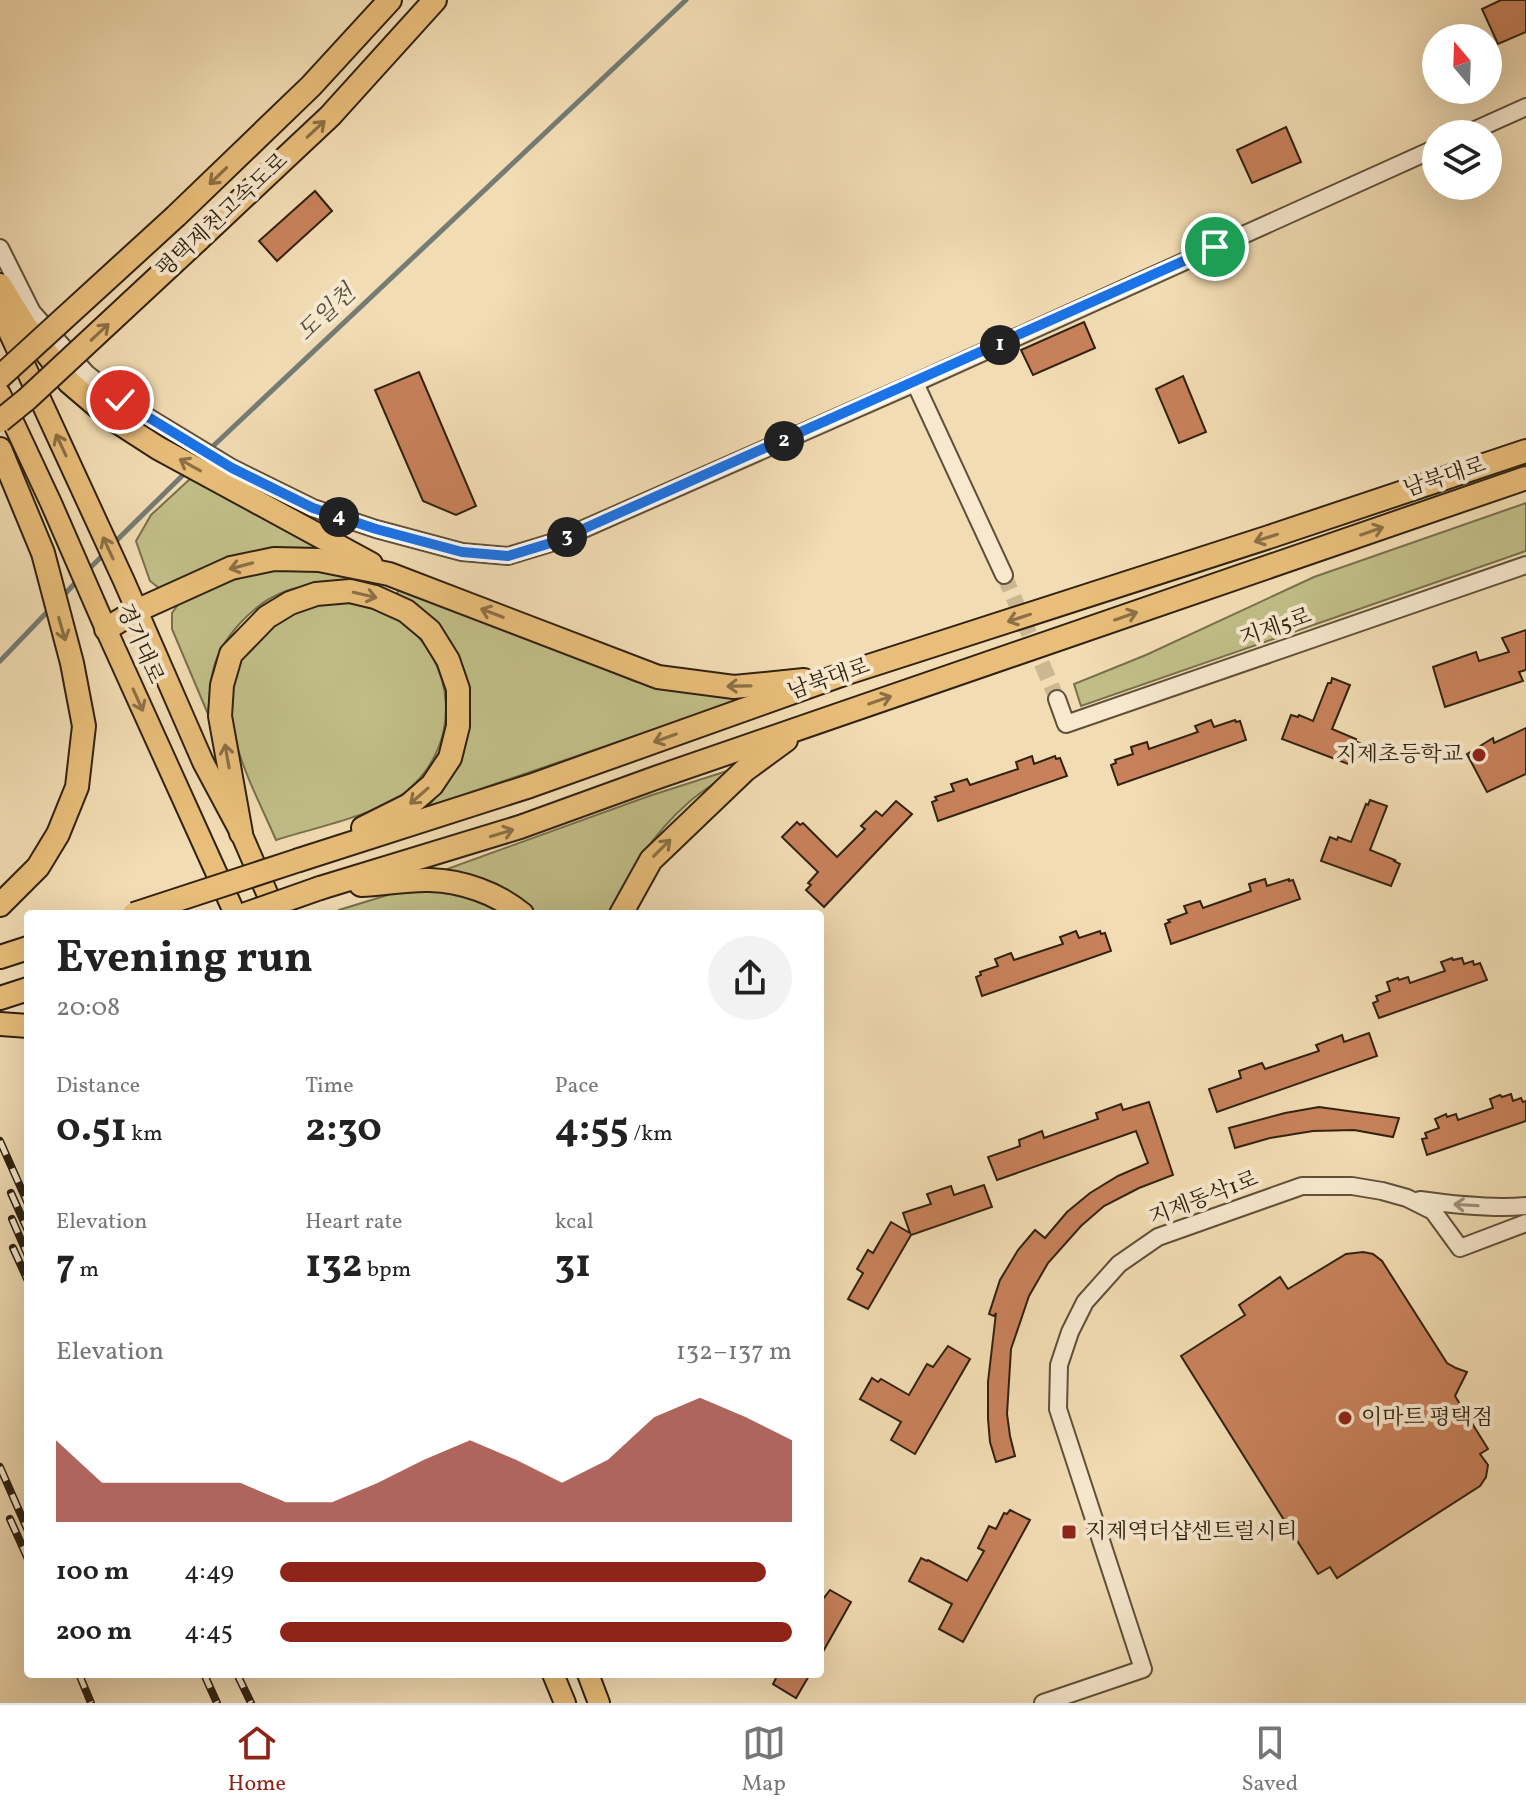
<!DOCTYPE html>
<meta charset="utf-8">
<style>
:root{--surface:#fff;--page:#f2f2f2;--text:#222;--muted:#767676;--line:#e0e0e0;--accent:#8f2418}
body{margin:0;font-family:Vollkorn,"Noto Serif KR",serif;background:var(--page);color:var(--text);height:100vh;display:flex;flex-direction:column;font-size:30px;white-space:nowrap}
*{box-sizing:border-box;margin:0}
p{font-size:26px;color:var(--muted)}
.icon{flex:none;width:44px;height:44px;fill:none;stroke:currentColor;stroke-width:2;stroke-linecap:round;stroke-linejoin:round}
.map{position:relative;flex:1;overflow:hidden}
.details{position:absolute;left:24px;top:910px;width:800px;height:768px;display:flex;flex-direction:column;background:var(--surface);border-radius:8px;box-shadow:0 8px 32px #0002}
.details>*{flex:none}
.needle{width:52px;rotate:341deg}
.fabs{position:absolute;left:1422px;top:24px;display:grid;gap:16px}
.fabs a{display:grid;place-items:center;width:80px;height:80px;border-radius:50%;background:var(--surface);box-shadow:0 8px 32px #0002;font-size:40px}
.pin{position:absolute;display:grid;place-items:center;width:68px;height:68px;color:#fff;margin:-34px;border:4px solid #fff;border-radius:50%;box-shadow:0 2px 8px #0007}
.km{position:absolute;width:40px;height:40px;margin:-20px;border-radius:50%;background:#222;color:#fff;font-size:22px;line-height:40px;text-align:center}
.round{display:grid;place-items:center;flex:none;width:84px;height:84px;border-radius:42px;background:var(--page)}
.headline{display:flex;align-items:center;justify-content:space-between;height:136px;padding:0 32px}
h1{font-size:44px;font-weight:700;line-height:60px}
.stats{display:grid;grid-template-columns:repeat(3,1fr);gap:12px;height:136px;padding:8px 32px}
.stats div{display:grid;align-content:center}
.stats b{font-size:40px;font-weight:700}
.stats small{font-size:22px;font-weight:400}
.stats p{font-size:22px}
.chart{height:224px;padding:16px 32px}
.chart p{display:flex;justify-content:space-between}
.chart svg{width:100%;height:144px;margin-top:8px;fill:var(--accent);opacity:.7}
ul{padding:0 32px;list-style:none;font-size:26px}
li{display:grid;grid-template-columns:128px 96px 1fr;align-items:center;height:60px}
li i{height:20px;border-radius:10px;background:var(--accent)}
.tabs{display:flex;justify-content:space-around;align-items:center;height:112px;border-top:2px solid var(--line);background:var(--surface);font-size:22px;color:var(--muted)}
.tabs a{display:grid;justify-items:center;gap:4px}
.tabs .active{color:var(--accent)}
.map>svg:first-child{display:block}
.green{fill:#c1be88;stroke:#78704c;stroke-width:2}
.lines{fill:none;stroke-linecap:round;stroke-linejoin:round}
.stream{stroke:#747c75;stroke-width:5}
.building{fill:#c8815b;stroke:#302210;stroke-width:2}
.minor-tunnel{stroke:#cbb792;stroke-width:16;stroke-dasharray:16 8;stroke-linecap:butt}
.minor-casing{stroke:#605039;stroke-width:20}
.major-casing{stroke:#302210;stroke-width:24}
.highway-casing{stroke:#302210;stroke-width:26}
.minor{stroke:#f7e8ce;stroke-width:16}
.major{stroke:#e9be7a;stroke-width:20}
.highway{stroke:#e9be7a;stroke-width:22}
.rail-casing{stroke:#302210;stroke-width:8}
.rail{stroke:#f7e8ce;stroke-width:5;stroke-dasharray:15;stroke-linecap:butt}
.highway-bridge-casing{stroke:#302210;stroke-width:26;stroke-linecap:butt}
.highway-bridge{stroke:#e9be7a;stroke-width:22}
.oneway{stroke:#8c7045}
.oneway2{stroke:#9d8f78}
.route-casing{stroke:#fff;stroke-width:16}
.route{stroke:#1a73e8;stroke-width:10}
.poi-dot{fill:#8f2418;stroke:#f7e8ce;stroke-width:3}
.labels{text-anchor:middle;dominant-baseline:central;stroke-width:8;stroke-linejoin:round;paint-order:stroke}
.street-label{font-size:22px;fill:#302210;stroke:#f7e8ce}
.poi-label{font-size:22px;fill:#302210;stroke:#f7e8ce;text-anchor:start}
.water-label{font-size:24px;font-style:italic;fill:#524f42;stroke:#f7e8ce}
</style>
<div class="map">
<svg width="1526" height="1703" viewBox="0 0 1526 1703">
<rect width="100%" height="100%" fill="#f2dcb3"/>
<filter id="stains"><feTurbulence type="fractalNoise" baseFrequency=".0025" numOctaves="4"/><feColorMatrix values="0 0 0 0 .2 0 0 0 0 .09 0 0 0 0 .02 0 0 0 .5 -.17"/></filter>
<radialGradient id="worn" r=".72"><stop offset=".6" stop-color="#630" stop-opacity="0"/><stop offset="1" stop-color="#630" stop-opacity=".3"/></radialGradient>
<!-- green -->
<g class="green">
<path d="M191 478 322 550 229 559 159 588 150 581 136 541 151 515Z"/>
<path d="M1526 503V551L1081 706 1074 684 1146 655 1314 577Z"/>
<path d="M304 567 369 580 366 586C354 585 341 582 329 582 315 584 300 586 286 591 255 602 220 638 213 671 209 685 210 700 208 714L172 629V613L180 602 255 571Z"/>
<path d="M398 591H405L517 632 634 681 669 690 747 694 749 697 428 807 443 788 457 767 465 746 468 726 469 699 465 674 396 596Z"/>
<path d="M354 601C368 605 382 608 394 616 459 658 464 747 403 794 376 815 310 829 276 840 254 788 203 702 246 649 250 645 255 641 260 637 275 623 296 606 317 603 329 601 342 601 354 601Z"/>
<path d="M727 771 728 774C715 783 700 792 688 803 654 833 627 873 610 914H530L436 873 649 796Z"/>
<path d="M417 890 462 891 509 914H334L339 910 391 894Z"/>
</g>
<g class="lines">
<!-- stream -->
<g class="stream">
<path d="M210 449 686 0"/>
<path d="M113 544 188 470"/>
<path d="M88 570 106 552"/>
<path d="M63 596 78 580"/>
<path d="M0 661 50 609"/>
</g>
</g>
<!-- building -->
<g class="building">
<path d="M1501 0H1526V32L1498 44 1482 9Z"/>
<path d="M1286 127 1301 162 1252 183 1237 150Z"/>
<path d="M315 191 332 211 277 261 259 241Z"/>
<path d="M1084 322 1095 348 1033 375 1021 350Z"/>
<path d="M419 372 476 506 456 515 423 501 375 390Z"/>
<path d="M1183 376 1206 432 1179 443 1156 389Z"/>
<path d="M1526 630V670L1519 672 1523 681 1445 707 1433 667 1476 652 1479 661 1509 652 1502 638Z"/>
<path d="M1332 678 1350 685 1332 729 1356 739 1355 741 1360 743 1351 765 1282 739 1291 715 1298 717 1299 715 1313 721 1328 683H1331Z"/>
<path d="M1211 720 1214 727 1235 720 1236 722 1240 721 1246 740 1118 785 1111 765 1116 763 1115 760 1133 754 1131 747 1147 742 1149 749 1198 732 1195 726Z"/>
<path d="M1526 728V774L1487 792 1467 754 1493 738 1494 743Z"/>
<path d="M1032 756 1034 764 1055 756 1056 759 1060 758 1067 776 938 821 932 802 937 800 935 797 954 791 951 784 967 779 970 785 1018 769 1016 762Z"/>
<path d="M1370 800 1387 806 1370 850 1395 860 1394 861 1400 864 1391 886 1321 861 1330 837 1337 840 1338 837 1351 842 1366 804 1368 805Z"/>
<path d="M896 801 912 814 824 907 806 890 811 885 808 883 818 872 782 837 797 822 800 825 803 823 837 857 865 829 861 826 876 811 882 816Z"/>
<path d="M1265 879 1267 886 1289 879V881L1293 880 1300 899 1171 944 1165 924 1170 922 1168 920 1187 913 1184 906 1200 901 1203 908 1251 891 1249 884Z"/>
<path d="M1076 931 1079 938 1100 931 1101 934 1105 933 1111 951 982 996 976 977 981 975 980 972 998 966 995 959 1011 953 1014 960 1063 944 1060 937Z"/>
<path d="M1452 958 1453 960 1462 958 1464 964 1473 961 1474 965 1480 963 1487 980 1379 1018 1373 1003 1378 1001 1376 996 1390 991 1387 982 1398 978 1399 980 1408 977 1410 983 1445 971 1441 962Z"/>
<path d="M1369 1033 1377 1056 1217 1112 1209 1089 1241 1078 1239 1071 1262 1063 1265 1069 1319 1051 1316 1045 1342 1035 1344 1042Z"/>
<path d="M1511 1094 1513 1101 1521 1098 1523 1102 1526 1101V1121L1427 1155 1422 1139 1427 1138 1425 1133 1439 1128 1435 1119 1446 1114 1447 1117 1456 1114 1458 1120 1493 1108 1490 1099 1500 1095 1502 1097Z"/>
<path d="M1149 1102 1173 1175 1139 1188 1104 1206 1081 1226 1048 1263 1029 1296 1011 1349 1007 1414 1010 1436 1015 1456 996 1462 990 1442 988 1419V1382L996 1313 994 1316 989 1314 1000 1280 1018 1250 1035 1230 1045 1238 1067 1212 1090 1193 1118 1176 1148 1163 1136 1131 997 1180 988 1157 1020 1146 1019 1140 1042 1131 1044 1138 1098 1119 1096 1113 1121 1104 1123 1110Z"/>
<path d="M1319 1107 1399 1118 1393 1137 1354 1130 1313 1131 1270 1138 1235 1148 1229 1128 1285 1113Z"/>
<path d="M984 1185 992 1207 911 1235 868 1309 848 1299 863 1273 857 1269 868 1250 873 1253 891 1222 910 1233 903 1213 931 1204 927 1194 951 1186 954 1195Z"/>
<path d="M1363 1252 1373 1254 1382 1261 1447 1363 1456 1368 1467 1372 1455 1396 1488 1449 1480 1454 1488 1465 1486 1477 1480 1486 1337 1578 1330 1567 1318 1574 1181 1356 1245 1315 1239 1305 1280 1277 1288 1289 1346 1254Z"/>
<path d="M948 1346 970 1359 915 1454 891 1440 901 1422 860 1399 872 1378 878 1382 881 1379 909 1395 927 1364 933 1367Z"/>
<path d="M1010 1510 1030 1520 963 1642 939 1629 952 1604 909 1581 921 1558 927 1561 928 1560 967 1581 984 1551 978 1548 989 1526 996 1529 1004 1513 1007 1514Z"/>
<path d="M830 1590 851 1602 820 1657V1603Z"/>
<path d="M778 1674H810L796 1698 773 1684Z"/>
</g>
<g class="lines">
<!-- minor-tunnel -->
<path class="minor-tunnel" d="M1004 575 1057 699"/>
<!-- minor casing -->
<g class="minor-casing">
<g id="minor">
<path d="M1466 134 1526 107"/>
<path d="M0 248 32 312 86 373 120 400 232 468 313 508 376 529 462 552 508 556 554 542 915 383 1436 148"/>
<path d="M915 383 1004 575"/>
<path d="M1057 699 1066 724 1526 565"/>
<path d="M1420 1200C1455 1205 1491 1209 1526 1206"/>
<path d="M1043 1703 1143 1669 1058 1409 1059 1365 1070 1332 1085 1302 1119 1264 1158 1237 1302 1186H1352L1382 1191 1407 1198 1433 1211 1460 1248 1526 1223"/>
</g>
</g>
<!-- major casing -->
<g class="major-casing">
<g id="major">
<path d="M0 312 124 581 203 762 241 833 276 914"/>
<path d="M0 394 51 503 106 629 235 914"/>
<path d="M553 1674 565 1703"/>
<path d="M588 1674 599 1703"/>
</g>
</g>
<!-- highway casing -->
<g class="highway-casing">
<g id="highway">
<path d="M176 216 311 86 390 0"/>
<path d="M198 240 330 116 435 0"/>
<path d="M0 285 24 324 69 382 110 417 158 448 371 564"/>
<path d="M0 449 43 553 72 663 84 726 77 787 58 834 38 867 0 905"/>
<path d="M106 629 136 611 231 568 274 559 319 560 389 574 658 677 734 687 804 680"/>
<path d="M241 833 220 716 222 685 231 654 267 617 290 603 316 594 350 591 375 597 406 611 430 631 448 660 458 689V726L450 758 432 785 409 805 363 828"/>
<path d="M299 860 530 786 844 674 1269 537 1526 451"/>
<path d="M361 885C384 884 408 879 430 880 462 881 497 893 522 914"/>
<path d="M320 888 520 827 658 777 1526 478"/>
<path d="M621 914 651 860 745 770 786 740"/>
<path d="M0 957 28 948"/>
<path d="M0 998 28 989"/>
<path d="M0 1024 28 1026"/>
</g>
</g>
<!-- minor -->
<use href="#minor" class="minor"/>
<!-- major -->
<use href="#major" class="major"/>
<!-- highway -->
<use href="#highway" class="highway"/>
<!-- rail casing -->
<g class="rail-casing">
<g id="rail">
<path d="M0 1141 28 1204"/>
<path d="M11 1193 28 1231"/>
<path d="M12 1219 28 1256"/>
<path d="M13 1248 28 1281"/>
<path d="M0 1467 28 1531"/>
<path d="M10 1519 28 1559"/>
<path d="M79 1674 91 1703"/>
<path d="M204 1674 217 1703"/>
<path d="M237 1674 251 1703"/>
</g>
</g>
<!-- rail -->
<use href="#rail" class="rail"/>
<!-- highway-bridge casing -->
<g class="highway-bridge-casing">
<g id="highway-bridge">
<path d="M0 377 176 216"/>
<path d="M0 421 27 399 198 240"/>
<path d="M134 914 299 860"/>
<path d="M246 914 320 888"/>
</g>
</g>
<!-- highway-bridge -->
<use href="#highway-bridge" class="highway-bridge"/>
</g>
<!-- one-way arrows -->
<defs><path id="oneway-shaft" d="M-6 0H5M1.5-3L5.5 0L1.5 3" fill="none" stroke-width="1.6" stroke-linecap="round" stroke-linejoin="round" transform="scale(2)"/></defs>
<g class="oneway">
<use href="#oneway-shaft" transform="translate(316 129) rotate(-43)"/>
<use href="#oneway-shaft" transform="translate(218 176) rotate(136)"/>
<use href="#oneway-shaft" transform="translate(100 332) rotate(-43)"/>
<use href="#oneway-shaft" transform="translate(61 445) rotate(-115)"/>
<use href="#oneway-shaft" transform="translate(190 465) rotate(-151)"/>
<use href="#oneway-shaft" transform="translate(1372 531) rotate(-19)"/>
<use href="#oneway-shaft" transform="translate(1266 538) rotate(162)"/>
<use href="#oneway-shaft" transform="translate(108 548) rotate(-115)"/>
<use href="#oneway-shaft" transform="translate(241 566) rotate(165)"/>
<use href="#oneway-shaft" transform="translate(365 595) rotate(13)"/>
<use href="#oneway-shaft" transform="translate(492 613) rotate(-159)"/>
<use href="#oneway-shaft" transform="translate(1126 616) rotate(-19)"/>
<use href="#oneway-shaft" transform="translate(1019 618) rotate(162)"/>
<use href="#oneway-shaft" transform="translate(62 629) rotate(74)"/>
<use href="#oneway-shaft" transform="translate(739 686) rotate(179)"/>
<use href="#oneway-shaft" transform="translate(138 700) rotate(66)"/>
<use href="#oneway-shaft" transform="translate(880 700) rotate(-19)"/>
<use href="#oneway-shaft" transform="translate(665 738) rotate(160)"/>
<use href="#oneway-shaft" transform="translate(227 756) rotate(-100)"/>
<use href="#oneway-shaft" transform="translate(419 796) rotate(139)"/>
<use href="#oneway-shaft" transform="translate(502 833) rotate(-17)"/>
<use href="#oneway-shaft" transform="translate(662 848) rotate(-45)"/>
</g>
<use class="oneway2" href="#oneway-shaft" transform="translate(1466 1205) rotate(-177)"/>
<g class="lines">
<!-- route casing -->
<g class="route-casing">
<path id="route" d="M120 400 232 468 313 508 376 529 462 552 508 556 554 542 1215 247"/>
</g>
<!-- route -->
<use href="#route" class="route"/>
</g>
<!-- markers -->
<g class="poi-dot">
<circle cx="1479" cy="755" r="8"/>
<circle cx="1345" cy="1418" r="8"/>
<rect x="1061" y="1524" width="16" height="16" rx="4"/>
</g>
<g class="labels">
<!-- street labels -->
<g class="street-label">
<text transform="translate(223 216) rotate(-43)">평택제천고속도로</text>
<text transform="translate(1445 478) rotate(-18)">남북대로</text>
<text transform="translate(1276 628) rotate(-19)">지제5로</text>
<text transform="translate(139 644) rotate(66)">경기대로</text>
<text transform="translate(829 680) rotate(-19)">남북대로</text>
<text transform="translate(1204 1199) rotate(-21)">지제동삭1로</text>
</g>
<!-- poi labels -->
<g class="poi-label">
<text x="1463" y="755" text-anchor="end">지제초등학교</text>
<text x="1361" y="1418">이마트 평택점</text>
<text x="1085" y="1532">지제역더샵센트럴시티</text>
</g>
<!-- water labels -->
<g class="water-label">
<text transform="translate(327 314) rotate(-43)">도일천</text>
</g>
</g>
<rect width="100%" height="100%" filter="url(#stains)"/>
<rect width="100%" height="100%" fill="url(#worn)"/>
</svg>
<div class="fabs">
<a><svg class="needle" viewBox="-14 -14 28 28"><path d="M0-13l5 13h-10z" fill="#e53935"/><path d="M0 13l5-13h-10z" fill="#767676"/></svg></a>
<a><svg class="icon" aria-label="layers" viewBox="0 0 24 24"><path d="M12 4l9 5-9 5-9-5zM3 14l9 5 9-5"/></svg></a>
</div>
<div class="pin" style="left:1215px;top:247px;background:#1e9e55"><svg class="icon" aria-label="arrive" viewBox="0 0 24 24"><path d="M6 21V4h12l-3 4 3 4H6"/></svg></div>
<div class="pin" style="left:120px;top:400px;background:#d93025"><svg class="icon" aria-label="check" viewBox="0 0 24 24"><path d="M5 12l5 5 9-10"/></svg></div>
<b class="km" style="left:1000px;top:345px">1</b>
<b class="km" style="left:784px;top:441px">2</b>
<b class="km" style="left:567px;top:537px">3</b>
<b class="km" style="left:339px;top:517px">4</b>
<section class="details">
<div class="headline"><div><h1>Evening run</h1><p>20:08</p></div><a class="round"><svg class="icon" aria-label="share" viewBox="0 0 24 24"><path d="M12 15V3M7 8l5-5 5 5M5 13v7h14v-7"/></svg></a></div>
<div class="stats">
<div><p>Distance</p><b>0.51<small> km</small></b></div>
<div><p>Time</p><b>2:30</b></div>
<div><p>Pace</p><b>4:55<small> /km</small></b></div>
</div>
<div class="stats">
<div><p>Elevation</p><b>7<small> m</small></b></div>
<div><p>Heart rate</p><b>132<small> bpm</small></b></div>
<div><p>kcal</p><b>31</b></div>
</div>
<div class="chart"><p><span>Elevation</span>132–137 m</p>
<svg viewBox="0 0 160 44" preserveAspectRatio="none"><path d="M0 44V19L10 32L20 32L30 32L40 32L50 38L60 38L70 32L80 25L90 19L100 25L110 32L120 25L130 12L140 6L150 12L160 19V44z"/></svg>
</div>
<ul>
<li><b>100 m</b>4:49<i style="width:95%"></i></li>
<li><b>200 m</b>4:45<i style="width:100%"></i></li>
</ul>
</section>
</div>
<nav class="tabs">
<a class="active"><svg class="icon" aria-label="home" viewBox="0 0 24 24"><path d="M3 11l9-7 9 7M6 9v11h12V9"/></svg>Home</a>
<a><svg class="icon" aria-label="map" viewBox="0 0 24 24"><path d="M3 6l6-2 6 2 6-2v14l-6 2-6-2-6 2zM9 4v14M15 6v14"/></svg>Map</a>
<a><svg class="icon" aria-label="saved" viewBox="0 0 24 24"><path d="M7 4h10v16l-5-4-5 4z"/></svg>Saved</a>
</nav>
